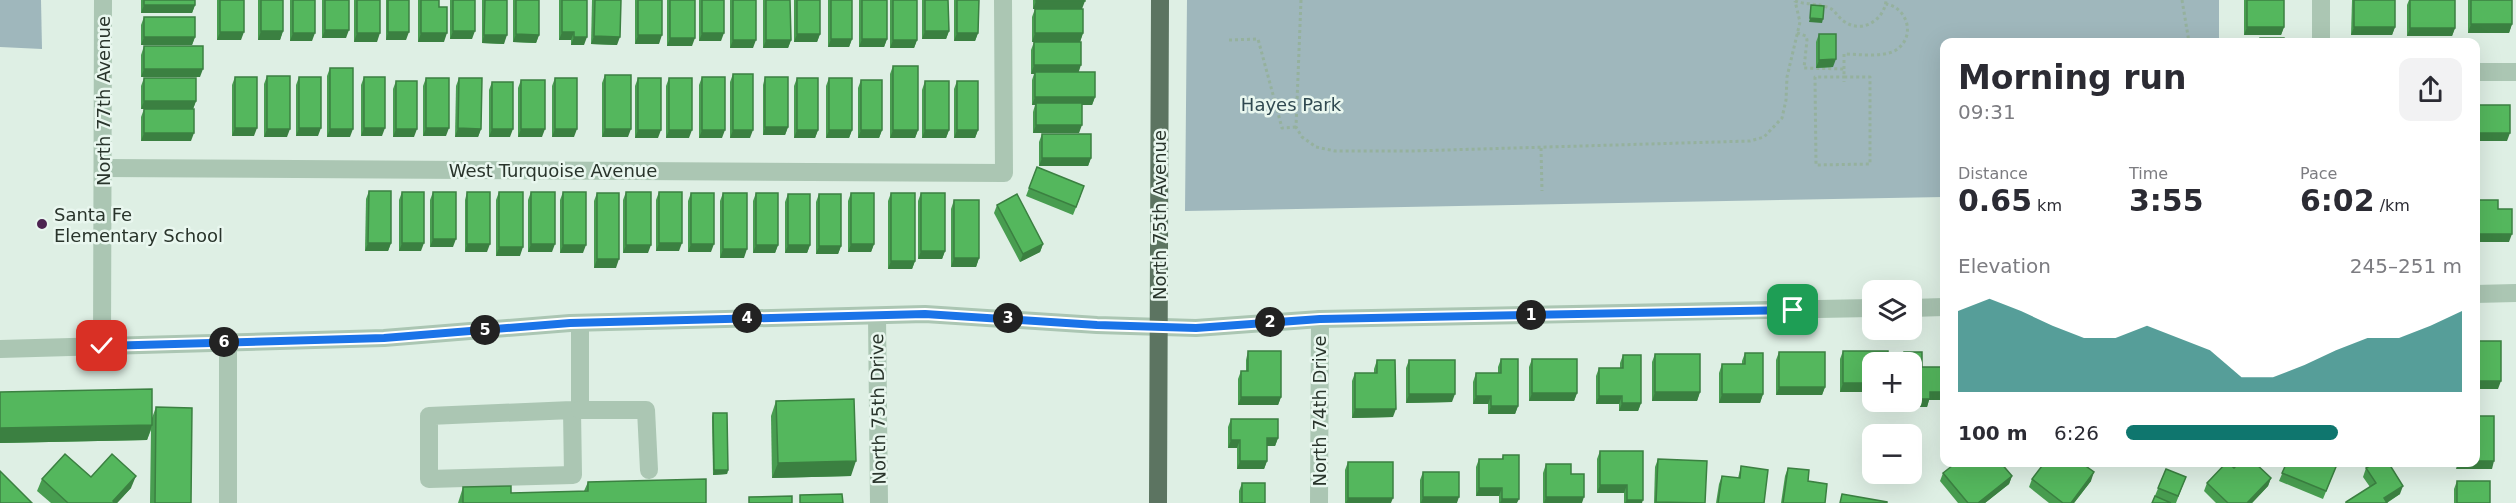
<!DOCTYPE html>
<meta charset="utf-8">
<style>
:root{--surface:#fff;--page:#f2f2f3;--text:#2b2b33;--muted:#7c7c81;--accent:#0f766e}
body{margin:0;font-family:"DejaVu Sans",sans-serif;background:var(--page);color:var(--text);height:100vh;display:flex;flex-direction:column;font-size:22px;white-space:nowrap}
*{box-sizing:border-box;margin:0}
p{font-size:20px;color:var(--muted)}
.icon{flex:none;width:33px;height:33px;fill:none;stroke:currentColor;stroke-width:2;stroke-linecap:round;stroke-linejoin:round}
.map{position:relative;flex:1;overflow:hidden}
.side{position:absolute;left:1940px;top:38px;width:540px;height:429px;display:flex;flex-direction:column;background:var(--surface);border-radius:12px;box-shadow:0 6px 24px #0002}
.side>*{flex:none}
.fabs{position:absolute;left:1862px;top:280px;display:grid;gap:12px}
.fabs a{display:grid;place-items:center;width:60px;height:60px;border-radius:12px;background:var(--surface);box-shadow:0 6px 24px #0002;font-size:30px}
.pin{position:absolute;display:grid;place-items:center;width:51px;height:51px;color:#fff;margin:-26px;border-radius:12px;box-shadow:0 3px 9px #0006}
.km{position:absolute;width:30px;height:30px;margin:-15px;border-radius:50%;background:#222;color:#fff;font-size:16px;line-height:30px;text-align:center}
.round{display:grid;place-items:center;flex:none;width:63px;height:63px;border-radius:12px;background:var(--page)}
.head{display:flex;align-items:center;justify-content:space-between;height:102px;padding:0 18px}
h1{font-size:33px;font-weight:600;line-height:45px}
.metrics{display:grid;grid-template-columns:repeat(3,1fr);gap:9px;height:102px;padding:6px 18px}
.metrics div{display:grid;align-content:center}
.metrics b{font-size:30px;font-weight:600}
.metrics small{font-size:16px;font-weight:400}
.metrics p{font-size:16px}
.chart{height:168px;padding:12px 18px}
.chart p{display:flex;justify-content:space-between}
.chart svg{width:100%;height:108px;margin-top:6px;fill:var(--accent);opacity:.7}
ul{padding:0 18px;list-style:none;font-size:20px}
li{display:grid;grid-template-columns:96px 72px 1fr;align-items:center;height:45px}
li i{height:15px;border-radius:8px;background:var(--accent)}
.map>svg:first-child{display:block}
.green{fill:#9fb7bc}
.lines{fill:none;stroke-linecap:round;stroke-linejoin:round}
.path{stroke:#95b19d;stroke-width:3;stroke-dasharray:3 3;stroke-linecap:butt}
.minor{stroke:#abc6b3;stroke-width:18}
.major{stroke:#5c7461;stroke-width:18}
.wall{fill:#489d50}
.shaded-wall{fill:#3b8041}
.building{fill:#54b75d;stroke:#3b8041;stroke-width:1.5}
.route-casing{stroke:#fff;stroke-width:12}
.route{stroke:#1a73e8;stroke-width:8}
.poi-dot{fill:#4d2451;stroke:#e9f7ef;stroke-width:2}
.labels{text-anchor:middle;dominant-baseline:central;stroke-width:5;stroke-linejoin:round;paint-order:stroke}
.street-label{font-size:18px;fill:#29342b;stroke:#e9f7ef}
.park-label{font-size:18px;fill:#304950;stroke:#e9f7ef}
.poi-label{font-size:18px;fill:#29342b;stroke:#e9f7ef;text-anchor:start}
</style>
<div class="map">
<svg width="2516" height="503" viewBox="0 0 2516 503">
<rect width="100%" height="100%" fill="#deefe4"/>
<!-- green -->
<g class="green">
<path d="M0 0H41L42 49 0 47Z"/>
<path d="M1187 0H2219V42H1944V197L1185 211Z"/>
</g>
<g class="lines">
<!-- path -->
<g class="path">
<path d="M1301 0 1296 127 1302 137 1316 147 1335 151H1413L1750 141 1764 137 1782 118 1786 100 1787 77 1800 22 1795 1"/>
<path d="M2182 0 2189 42"/>
<path d="M1795 1C1806 5 1817 3 1827 7 1835 9 1838 18 1845 22 1863 34 1885 19 1886 0"/>
<path d="M1797 33 1806 36 1807 40 1804 68 1844 69V77H1870V164L1816 165 1815 77H1844V82"/>
<path d="M1229 40 1258 39 1282 128 1296 127"/>
<path d="M1844 69V54C1858 54 1883 58 1896 50 1916 37 1908 8 1886 4"/>
<path d="M1541 148 1542 191"/>
</g>
<!-- minor -->
<g class="minor">
<path d="M2321 42V0"/>
<path d="M2475 72H2516"/>
<path d="M103 168 1004 173 1003 0"/>
<path d="M2475 294 2516 293"/>
<path d="M1911 308 1944 307"/>
<path d="M877 316 879 503"/>
<path d="M102 347 103 0"/>
<path d="M0 349 384 338 570 323 925 314 1097 325 1196 328 1320 319 1872 308"/>
<path d="M572 410 573 475 429 479V416L572 410H580V323"/>
<path d="M580 410H646L649 470"/>
<path d="M228 503V342"/>
<path d="M1319 503 1320 319"/>
</g>
<!-- major -->
<path class="major" d="M1158 503 1160 0"/>
</g>
<!-- wall -->
<g class="wall">
<path d="M141 0H195V5L192 13H141Z"/>
<path d="M217 0H244L241 40H217Z"/>
<path d="M258 0H283V31L280 40H258Z"/>
<path d="M290 0H315L312 41H290Z"/>
<path d="M322 0H349L346 38H322Z"/>
<path d="M354 0H380L377 42H354Z"/>
<path d="M386 0H409L406 40H386Z"/>
<path d="M418 0H439V7L444 42H418Z"/>
<path d="M450 0H475L472 39H450Z"/>
<path d="M482 0H507L504 44 482 43Z"/>
<path d="M513 0H539V35L536 43 513 42Z"/>
<path d="M559 0H587L584 45H571V40H559Z"/>
<path d="M592 0H621L617 45 591 44Z"/>
<path d="M635 0H662L659 44H635Z"/>
<path d="M667 0H695L692 46H667Z"/>
<path d="M699 0H724L721 41H699Z"/>
<path d="M730 0H756L753 48H730Z"/>
<path d="M763 0H790L791 40 788 48H763Z"/>
<path d="M794 0H820V34L817 42H794Z"/>
<path d="M828 0H852V39L849 47H828Z"/>
<path d="M859 0H887V39L884 47H859Z"/>
<path d="M890 0H917V40L914 48H890Z"/>
<path d="M922 0H948L949 31 946 39H922Z"/>
<path d="M954 0H979L978 33 975 41H954Z"/>
<path d="M1033 0H1085L1033 9Z"/>
<path d="M2244 0H2284V27L2281 35H2244Z"/>
<path d="M2352 0H2395V27L2392 35H2351Z"/>
<path d="M2409 0H2455V28L2452 36H2407V5Z"/>
<path d="M2468 0H2512V24L2509 33H2468Z"/>
<path d="M1035 9 1083 33 1080 42 1078 72 1095 97 1092 105H1082L1079 133H1033V112L1035 105H1032V80L1034 74H1031V50L1034 42H1032V17Z"/>
<path d="M144 17 195 37 192 45H141V25Z"/>
<path d="M1819 34 1833 67 1816 68V42Z"/>
<path d="M144 46 200 77H141V55Z"/>
<path d="M893 66 918 130 915 138H890V74Z"/>
<path d="M330 68 350 137H327V76Z"/>
<path d="M733 74 750 138H730V82Z"/>
<path d="M605 75 628 137H602V83Z"/>
<path d="M267 76 287 137H264V84Z"/>
<path d="M235 77 254 136H232V85Z"/>
<path d="M299 77 318 136H296V85Z"/>
<path d="M364 77 382 136H361V85Z"/>
<path d="M702 77 722 138H699V85Z"/>
<path d="M765 77 788 127 785 135H763V85Z"/>
<path d="M144 78 196 101 193 109H141V86Z"/>
<path d="M426 78 446 136H423V86Z"/>
<path d="M459 78 481 129 478 137H455L456 86Z"/>
<path d="M555 78 574 137H552V86Z"/>
<path d="M638 78 658 138H635V86Z"/>
<path d="M669 78 689 138H666V86Z"/>
<path d="M797 78 818 130 815 138H794V86Z"/>
<path d="M829 78 852 130 849 138H826V86Z"/>
<path d="M521 80 542 137H518V88Z"/>
<path d="M861 80 882 130 879 138H858V88Z"/>
<path d="M396 81 414 137H393V89Z"/>
<path d="M925 81 949 130 946 138H922V90Z"/>
<path d="M957 81 978 130 975 138H954V89Z"/>
<path d="M492 82 510 137H489V90Z"/>
<path d="M144 109 191 141H141V117Z"/>
<path d="M1042 134 1091 158 1088 166H1039V142Z"/>
<path d="M1037 167 1081 195 1073 215 1026 196Z"/>
<path d="M369 191 391 243 388 251H365L366 199Z"/>
<path d="M402 192 421 251H399V200Z"/>
<path d="M433 192 453 247H430V200Z"/>
<path d="M467 192 487 252H465V200Z"/>
<path d="M499 192 520 256H496V200Z"/>
<path d="M531 192 552 252H528V200Z"/>
<path d="M563 192 583 253H560V200Z"/>
<path d="M626 192 648 253H623V200Z"/>
<path d="M659 192 679 251H656V200Z"/>
<path d="M597 193 616 268H594V201Z"/>
<path d="M691 193 711 252H688V201Z"/>
<path d="M723 193 744 258H720V201Z"/>
<path d="M756 193 778 245 775 253H753V201Z"/>
<path d="M851 193 874 244 871 252H848V201Z"/>
<path d="M891 193 915 261 912 269H888V201Z"/>
<path d="M921 193 945 251 942 259H918V201Z"/>
<path d="M788 194 810 245 807 253H785V202Z"/>
<path d="M819 194 841 246 838 254H816V202Z"/>
<path d="M954 200 979 258 976 267H951V209Z"/>
<path d="M997 205 1043 244 1040 252 1020 262 994 213Z"/>
<path d="M1248 351 1281 397 1278 405H1238V379L1241 371H1246V360Z"/>
<path d="M1843 351 1872 392H1840V359Z"/>
<path d="M1779 352 1825 387 1822 395H1776V360Z"/>
<path d="M1904 352 1922 367 1943 400H1929L1927 407H1901V402H1911V363H1901Z"/>
<path d="M1745 353 1763 394 1760 403H1719V373L1722 364H1742V361Z"/>
<path d="M1655 354 1700 392 1697 401H1652V362Z"/>
<path d="M1623 355 1641 403 1638 411H1619V404H1596V376L1599 368H1620V363Z"/>
<path d="M1501 359 1518 406 1515 414H1488V404H1473V382L1476 373H1498V367Z"/>
<path d="M1532 359 1577 393 1574 401H1529V367Z"/>
<path d="M1377 360 1393 417 1352 418V381L1355 373H1374V369Z"/>
<path d="M1409 360 1452 402 1406 403V368Z"/>
<path d="M0 392 152 418 156 407 191 503H150L151 430 147 440 0 443Z"/>
<path d="M776 401 851 476 772 478 771 416Z"/>
<path d="M713 413 728 470 727 474 713 475 712 417Z"/>
<path d="M1231 419 1278 438 1275 446H1267V461L1264 469H1237V448H1228V427Z"/>
<path d="M1600 451 1642 503H1624V493H1597V459Z"/>
<path d="M1503 455 1517 503H1499V496H1476V467L1479 459H1502Z"/>
<path d="M1658 459 1705 503H1654L1655 467Z"/>
<path d="M1348 462 1391 503H1345V470Z"/>
<path d="M2287 462H2338L2323 499 2279 481Z"/>
<path d="M1546 464 1571 474 1582 503H1543V473Z"/>
<path d="M1741 466 1764 503H1716L1719 484 1722 476 1738 478Z"/>
<path d="M1788 468 1808 481 1825 503H1781L1785 476Z"/>
<path d="M2234 468 2271 478 2268 486 2252 503H2216L2204 491 2207 483Z"/>
<path d="M2366 468 2400 494 2387 503H2345L2370 487 2363 477Z"/>
<path d="M2166 469 2186 477 2176 503H2152Z"/>
<path d="M1423 472 1457 503H1420V480Z"/>
<path d="M1943 473 2012 476 2009 484 1985 503H1958L1940 481Z"/>
<path d="M91 477 131 488 117 503H51L37 491 42 479Z"/>
<path d="M2032 479 2091 481 2074 503H2049L2029 487Z"/>
<path d="M2457 481 2490 503H2454V489Z"/>
<path d="M588 482 706 503H458L463 487 511 493 584 491Z"/>
<path d="M1242 483 1265 503H1239V491Z"/>
</g>
<!-- shaded-wall -->
<g class="shaded-wall">
<path d="M1036 1H1085L1082 9H1033Z"/>
<path d="M144 5H195L192 13H141Z"/>
<path d="M1810 18 1823 19 1822 23 1809 22Z"/>
<path d="M2471 24H2512L2509 33H2468Z"/>
<path d="M2247 27H2284L2281 35H2244Z"/>
<path d="M2354 27H2395L2392 35H2351Z"/>
<path d="M2410 28H2455L2452 36H2407Z"/>
<path d="M325 30H349L346 38H322Z"/>
<path d="M261 31H283L280 40H258Z"/>
<path d="M453 31H475L472 39H450Z"/>
<path d="M925 31H949L946 39H922Z"/>
<path d="M220 32H244L241 40H217Z"/>
<path d="M388 32H409L406 40H386Z"/>
<path d="M562 32H574L571 40H559Z"/>
<path d="M293 33H315L312 41H290Z"/>
<path d="M357 33H380L377 42H354Z"/>
<path d="M421 33H447L444 42H418Z"/>
<path d="M702 33H724L721 41H699Z"/>
<path d="M957 33H978L975 41H954Z"/>
<path d="M1035 33H1083L1080 42H1032Z"/>
<path d="M516 34 539 35 536 43 513 42Z"/>
<path d="M797 34H820L817 42H794Z"/>
<path d="M484 35H507L504 44 482 43Z"/>
<path d="M638 35H662L659 44H635Z"/>
<path d="M594 36 620 37 617 45 591 44Z"/>
<path d="M144 37H195L192 45H141Z"/>
<path d="M574 37H587L584 45H571Z"/>
<path d="M670 38H695L692 46H667Z"/>
<path d="M831 39H852L849 47H828Z"/>
<path d="M862 39H887L884 47H859Z"/>
<path d="M733 40H756L753 48H730Z"/>
<path d="M766 40H791L788 48H763Z"/>
<path d="M893 40H917L914 48H890Z"/>
<path d="M1836 59 1833 67 1816 68 1819 60Z"/>
<path d="M1034 65H1081L1078 74H1031Z"/>
<path d="M144 69H203L200 77H141Z"/>
<path d="M1035 97H1095L1092 105H1032Z"/>
<path d="M144 101H196L193 109H141Z"/>
<path d="M1036 125H1082L1079 133H1033Z"/>
<path d="M765 127H788L785 135H763Z"/>
<path d="M235 128H257L254 136H232Z"/>
<path d="M299 128H321L318 136H296Z"/>
<path d="M364 128H385L382 136H361Z"/>
<path d="M426 128H449L446 136H423Z"/>
<path d="M458 128 481 129 478 137H455Z"/>
<path d="M267 129H290L287 137H264Z"/>
<path d="M330 129H353L350 137H327Z"/>
<path d="M396 129H417L414 137H393Z"/>
<path d="M492 129H513L510 137H489Z"/>
<path d="M521 129H545L542 137H518Z"/>
<path d="M555 129H577L574 137H552Z"/>
<path d="M605 129H631L628 137H602Z"/>
<path d="M638 130H661L658 138H635Z"/>
<path d="M669 130H692L689 138H666Z"/>
<path d="M702 130H725L722 138H699Z"/>
<path d="M733 130H753L750 138H730Z"/>
<path d="M797 130H818L815 138H794Z"/>
<path d="M829 130H852L849 138H826Z"/>
<path d="M861 130H882L879 138H858Z"/>
<path d="M893 130H918L915 138H890Z"/>
<path d="M925 130H949L946 138H922Z"/>
<path d="M957 130H978L975 138H954Z"/>
<path d="M144 133H194L191 141H141Z"/>
<path d="M2475 133H2510L2507 141H2475Z"/>
<path d="M1042 158H1091L1088 166H1039Z"/>
<path d="M2475 234H2512L2509 242H2475Z"/>
<path d="M433 239H456L453 247H430Z"/>
<path d="M368 243H391L388 251H365Z"/>
<path d="M402 243H424L421 251H399Z"/>
<path d="M659 243H682L679 251H656Z"/>
<path d="M467 244H490L487 252H465Z"/>
<path d="M531 244H555L552 252H528Z"/>
<path d="M691 244H714L711 252H688Z"/>
<path d="M851 244H874L871 252H848Z"/>
<path d="M1043 244 1040 252 1020 262 1023 254Z"/>
<path d="M563 245H586L583 253H560Z"/>
<path d="M626 245H651L648 253H623Z"/>
<path d="M756 245H778L775 253H753Z"/>
<path d="M788 245H810L807 253H785Z"/>
<path d="M819 246H841L838 254H816Z"/>
<path d="M499 247H523L520 256H496Z"/>
<path d="M723 249H747L744 258H720Z"/>
<path d="M921 251H945L942 259H918Z"/>
<path d="M954 258H979L976 267H951Z"/>
<path d="M597 259H619L616 268H594Z"/>
<path d="M891 261H915L912 269H888Z"/>
<path d="M2475 381H2501L2498 389H2475Z"/>
<path d="M1843 383H1872V392H1840Z"/>
<path d="M1779 387H1825L1822 395H1776Z"/>
<path d="M1655 392H1700L1697 401H1652Z"/>
<path d="M1930 392H1944L1943 400H1929L1927 407H1901L1903 402H1911V399Z"/>
<path d="M1532 393H1577L1574 401H1529Z"/>
<path d="M1409 394H1455L1452 402 1406 403Z"/>
<path d="M1722 394H1763L1760 403H1719Z"/>
<path d="M1476 396H1491L1488 404H1473Z"/>
<path d="M1599 396H1622L1619 404H1596Z"/>
<path d="M1241 397H1281L1278 405H1238Z"/>
<path d="M1622 403H1641L1638 411H1619Z"/>
<path d="M1491 406H1518L1515 414H1488Z"/>
<path d="M1355 409H1396L1393 417 1352 418Z"/>
<path d="M152 425 147 440 0 443V428Z"/>
<path d="M1267 438H1278L1275 446H1264Z"/>
<path d="M1231 440H1240L1237 448H1228Z"/>
<path d="M856 461 851 476 772 478 778 463Z"/>
<path d="M1240 461H1267L1264 469H1237Z"/>
<path d="M2475 461H2494L2492 469H2456L2458 462H2475Z"/>
<path d="M714 470H728L727 474 713 475Z"/>
<path d="M2094 472 2091 481 2074 503H2071Z"/>
<path d="M136 476 131 488 117 503H112L113 501Z"/>
<path d="M2012 476 2009 484 1985 503H1978Z"/>
<path d="M2271 478 2268 486 2252 503H2247Z"/>
<path d="M1600 485H1627L1624 493H1597Z"/>
<path d="M2403 486 2400 494 2386 503 2384 498Z"/>
<path d="M1479 488H1502L1499 496H1476Z"/>
<path d="M1423 497H1459L1457 503H1421Z"/>
<path d="M1546 497H1584L1582 503H1544Z"/>
<path d="M1348 498H1393L1391 503H1346Z"/>
<path d="M1502 499H1519L1517 503H1500Z"/>
<path d="M1627 500H1643L1642 503H1625Z"/>
</g>
<!-- building -->
<g class="building">
<rect x="144" y="0" width="51" height="5"/>
<rect x="220" y="0" width="24" height="32"/>
<rect x="261" y="0" width="22" height="31"/>
<rect x="293" y="0" width="22" height="33"/>
<rect x="325" y="0" width="24" height="30"/>
<rect x="357" y="0" width="23" height="33"/>
<rect x="388" y="0" width="21" height="32"/>
<path d="M421 0H439V7H447V33H421Z"/>
<rect x="453" y="0" width="22" height="31"/>
<path d="M485 0H507V35H484Z"/>
<path d="M516 0H539V35L516 34Z"/>
<path d="M562 0H587V37H574V32H562Z"/>
<path d="M595 0H621L620 37 594 36Z"/>
<rect x="638" y="0" width="24" height="35"/>
<rect x="670" y="0" width="25" height="38"/>
<rect x="702" y="0" width="22" height="33"/>
<rect x="733" y="0" width="23" height="40"/>
<path d="M766 0H790L791 40H766Z"/>
<rect x="797" y="0" width="23" height="34"/>
<rect x="831" y="0" width="21" height="39"/>
<rect x="862" y="0" width="25" height="39"/>
<rect x="893" y="0" width="24" height="40"/>
<path d="M925 0H948L949 31H925Z"/>
<path d="M957 0H979L978 33H957Z"/>
<rect x="1036" y="0" width="49" height="1"/>
<rect x="2247" y="0" width="37" height="27"/>
<rect x="2354" y="0" width="41" height="27"/>
<rect x="2410" y="0" width="45" height="28"/>
<rect x="2471" y="0" width="41" height="24"/>
<path d="M1811 5 1824 6 1823 19 1810 18Z"/>
<rect x="1035" y="9" width="48" height="24"/>
<rect x="144" y="17" width="51" height="20"/>
<path d="M1819 34H1836V59L1819 60Z"/>
<rect x="2260" y="38" width="24" height="4"/>
<rect x="1034" y="42" width="47" height="23"/>
<rect x="144" y="46" width="59" height="23"/>
<rect x="893" y="66" width="25" height="64"/>
<rect x="330" y="68" width="23" height="61"/>
<rect x="1035" y="72" width="60" height="25"/>
<rect x="733" y="74" width="20" height="56"/>
<rect x="605" y="75" width="26" height="54"/>
<rect x="267" y="76" width="23" height="53"/>
<rect x="235" y="77" width="22" height="51"/>
<rect x="299" y="77" width="22" height="51"/>
<rect x="364" y="77" width="21" height="51"/>
<rect x="702" y="77" width="23" height="53"/>
<rect x="765" y="77" width="23" height="50"/>
<rect x="144" y="78" width="52" height="23"/>
<rect x="426" y="78" width="23" height="50"/>
<path d="M459 78H482L481 129 458 128Z"/>
<rect x="555" y="78" width="22" height="51"/>
<rect x="638" y="78" width="23" height="52"/>
<rect x="669" y="78" width="23" height="52"/>
<rect x="797" y="78" width="21" height="52"/>
<rect x="829" y="78" width="23" height="52"/>
<rect x="521" y="80" width="24" height="49"/>
<rect x="861" y="80" width="21" height="50"/>
<rect x="396" y="81" width="21" height="48"/>
<rect x="925" y="81" width="24" height="49"/>
<rect x="957" y="81" width="21" height="49"/>
<rect x="492" y="82" width="21" height="47"/>
<rect x="1036" y="103" width="46" height="22"/>
<rect x="2475" y="105" width="35" height="28"/>
<rect x="144" y="109" width="50" height="24"/>
<rect x="1042" y="134" width="49" height="24"/>
<path d="M1037 167 1084 186 1076 207 1029 188Z"/>
<path d="M369 191H391V243H368Z"/>
<rect x="402" y="192" width="22" height="51"/>
<rect x="433" y="192" width="23" height="47"/>
<rect x="467" y="192" width="23" height="52"/>
<rect x="499" y="192" width="24" height="55"/>
<rect x="531" y="192" width="24" height="52"/>
<rect x="563" y="192" width="23" height="53"/>
<rect x="626" y="192" width="25" height="53"/>
<rect x="659" y="192" width="23" height="51"/>
<rect x="597" y="193" width="22" height="66"/>
<rect x="691" y="193" width="23" height="51"/>
<rect x="723" y="193" width="24" height="56"/>
<rect x="756" y="193" width="22" height="52"/>
<rect x="851" y="193" width="23" height="51"/>
<rect x="891" y="193" width="24" height="68"/>
<rect x="921" y="193" width="24" height="58"/>
<rect x="788" y="194" width="22" height="51"/>
<rect x="819" y="194" width="22" height="52"/>
<path d="M1017 194 1043 244 1023 254 997 205Z"/>
<rect x="954" y="200" width="25" height="58"/>
<path d="M2475 200H2498V209H2512V234H2475Z"/>
<rect x="2475" y="341" width="26" height="40"/>
<path d="M1248 351H1281V397H1241V371H1248Z"/>
<path d="M1843 351H1888V363H1872V383H1843Z"/>
<rect x="1779" y="352" width="46" height="35"/>
<path d="M1904 352H1922V367H1944V392H1930V399H1911V363H1904Z"/>
<path d="M1745 353H1763V394H1722V364H1745Z"/>
<rect x="1655" y="354" width="45" height="38"/>
<path d="M1623 355H1641V403H1622V396H1599V368H1623Z"/>
<path d="M1501 359H1518V406H1491V396H1476V373H1501Z"/>
<rect x="1532" y="359" width="45" height="34"/>
<path d="M1377 360H1395L1396 409H1355V373H1377Z"/>
<rect x="1409" y="360" width="46" height="34"/>
<path d="M152 389V425L0 428V392Z"/>
<path d="M854 399 856 461 778 463 776 401Z"/>
<path d="M156 407 192 408 191 503H155Z"/>
<path d="M713 413H727L728 470H714Z"/>
<rect x="2475" y="416" width="19" height="45"/>
<path d="M1231 419H1278V438H1267V461H1240V440H1231Z"/>
<path d="M1600 451H1643V500H1627V485H1600Z"/>
<path d="M65 454 91 477 112 454 136 476 113 501 115 503H68L42 479Z"/>
<path d="M1503 455H1519V499H1502V488H1479V459H1503Z"/>
<path d="M1658 459 1707 461 1705 503 1656 502Z"/>
<rect x="1348" y="462" width="45" height="36"/>
<path d="M1957 462H2000L2012 476 1978 503H1968L1943 473Z"/>
<path d="M2045 462H2080L2094 472 2071 503H2063L2032 479Z"/>
<path d="M2227 462 2234 468 2240 462H2254L2271 478 2247 503H2228L2207 483Z"/>
<path d="M2287 462H2338L2326 491 2282 473Z"/>
<path d="M2377 462H2388L2403 486 2384 498 2387 503H2346V502L2376 483 2366 468Z"/>
<path d="M1546 464H1571V474H1584V497H1546Z"/>
<path d="M1741 466 1768 470 1764 503H1718L1722 476 1740 478Z"/>
<path d="M1788 468 1809 470 1808 481 1827 484 1825 503H1783Z"/>
<path d="M2166 469 2186 477 2178 496 2158 488Z"/>
<path d="M0 471 32 503H0Z"/>
<rect x="1423" y="472" width="36" height="25"/>
<path d="M706 479V503H463V487L511 486V493L588 491V482Z"/>
<rect x="2457" y="481" width="33" height="22"/>
<rect x="1242" y="483" width="23" height="20"/>
<path d="M842 494 843 503H800V495Z"/>
<path d="M1842 494 1887 502V503H1840Z"/>
<path d="M792 496V503H749V497Z"/>
<path d="M2155 496 2171 503H2152Z"/>
</g>
<g class="lines">
<!-- route casing -->
<g class="route-casing">
<path id="route" d="M102 346 384 338 570 323 925 314 1097 325 1196 328 1320 319 1793 310"/>
</g>
<!-- route -->
<use href="#route" class="route"/>
</g>
<!-- markers -->
<circle class="poi-dot" cx="42" cy="224" r="6"/>
<g class="labels">
<!-- street labels -->
<g class="street-label">
<text transform="translate(103 101) rotate(-90)">North 77th Avenue</text>
<text x="553" y="170">West Turquoise Avenue</text>
<text transform="translate(1159 215) rotate(-90)">North 75th Avenue</text>
<text transform="translate(878 409) rotate(-91)">North 75th Drive</text>
<text transform="translate(1319 411) rotate(-90)">North 74th Drive</text>
</g>
<!-- park labels -->
<g class="park-label">
<text x="1291" y="104">Hayes Park</text>
</g>
<!-- poi labels -->
<g class="poi-label">
<text x="54" y="214">Santa Fe<tspan x="54" dy="21">Elementary School</tspan></text>
</g>
</g>
</svg>
<div class="fabs">
<a><svg class="icon" aria-label="layers" viewBox="0 0 24 24"><path d="M12 4l9 5-9 5-9-5zM3 14l9 5 9-5"/></svg></a>
<a>+</a>
<a>−</a>
</div>
<div class="pin" style="left:1793px;top:310px;background:#1e9e55"><svg class="icon" aria-label="arrive" viewBox="0 0 24 24"><path d="M6 21V4h12l-3 4 3 4H6"/></svg></div>
<div class="pin" style="left:102px;top:346px;background:#d93025"><svg class="icon" aria-label="check" viewBox="0 0 24 24"><path d="M5 12l5 5 9-10"/></svg></div>
<b class="km" style="left:1531px;top:315px">1</b>
<b class="km" style="left:1270px;top:322px">2</b>
<b class="km" style="left:1008px;top:318px">3</b>
<b class="km" style="left:747px;top:318px">4</b>
<b class="km" style="left:485px;top:330px">5</b>
<b class="km" style="left:224px;top:342px">6</b>
<section class="side">
<div class="head"><div><h1>Morning run</h1><p>09:31</p></div><a class="round"><svg class="icon" aria-label="share" viewBox="0 0 24 24"><path d="M12 15V3M7 8l5-5 5 5M5 13v7h14v-7"/></svg></a></div>
<div class="metrics">
<div><p>Distance</p><b>0.65<small> km</small></b></div>
<div><p>Time</p><b>3:55</b></div>
<div><p>Pace</p><b>6:02<small> /km</small></b></div>
</div>
<div class="chart"><p><span>Elevation</span>245–251 m</p>
<svg viewBox="0 0 160 44" preserveAspectRatio="none"><path d="M0 44V11L10 6L20 11L30 17L40 22L50 22L60 17L70 22L80 27L90 38L100 38L110 33L120 27L130 22L140 22L150 17L160 11V44z"/></svg>
</div>
<ul>
<li><b>100 m</b>6:26<i style="width:63%"></i></li>
</ul>
</section>
</div>
